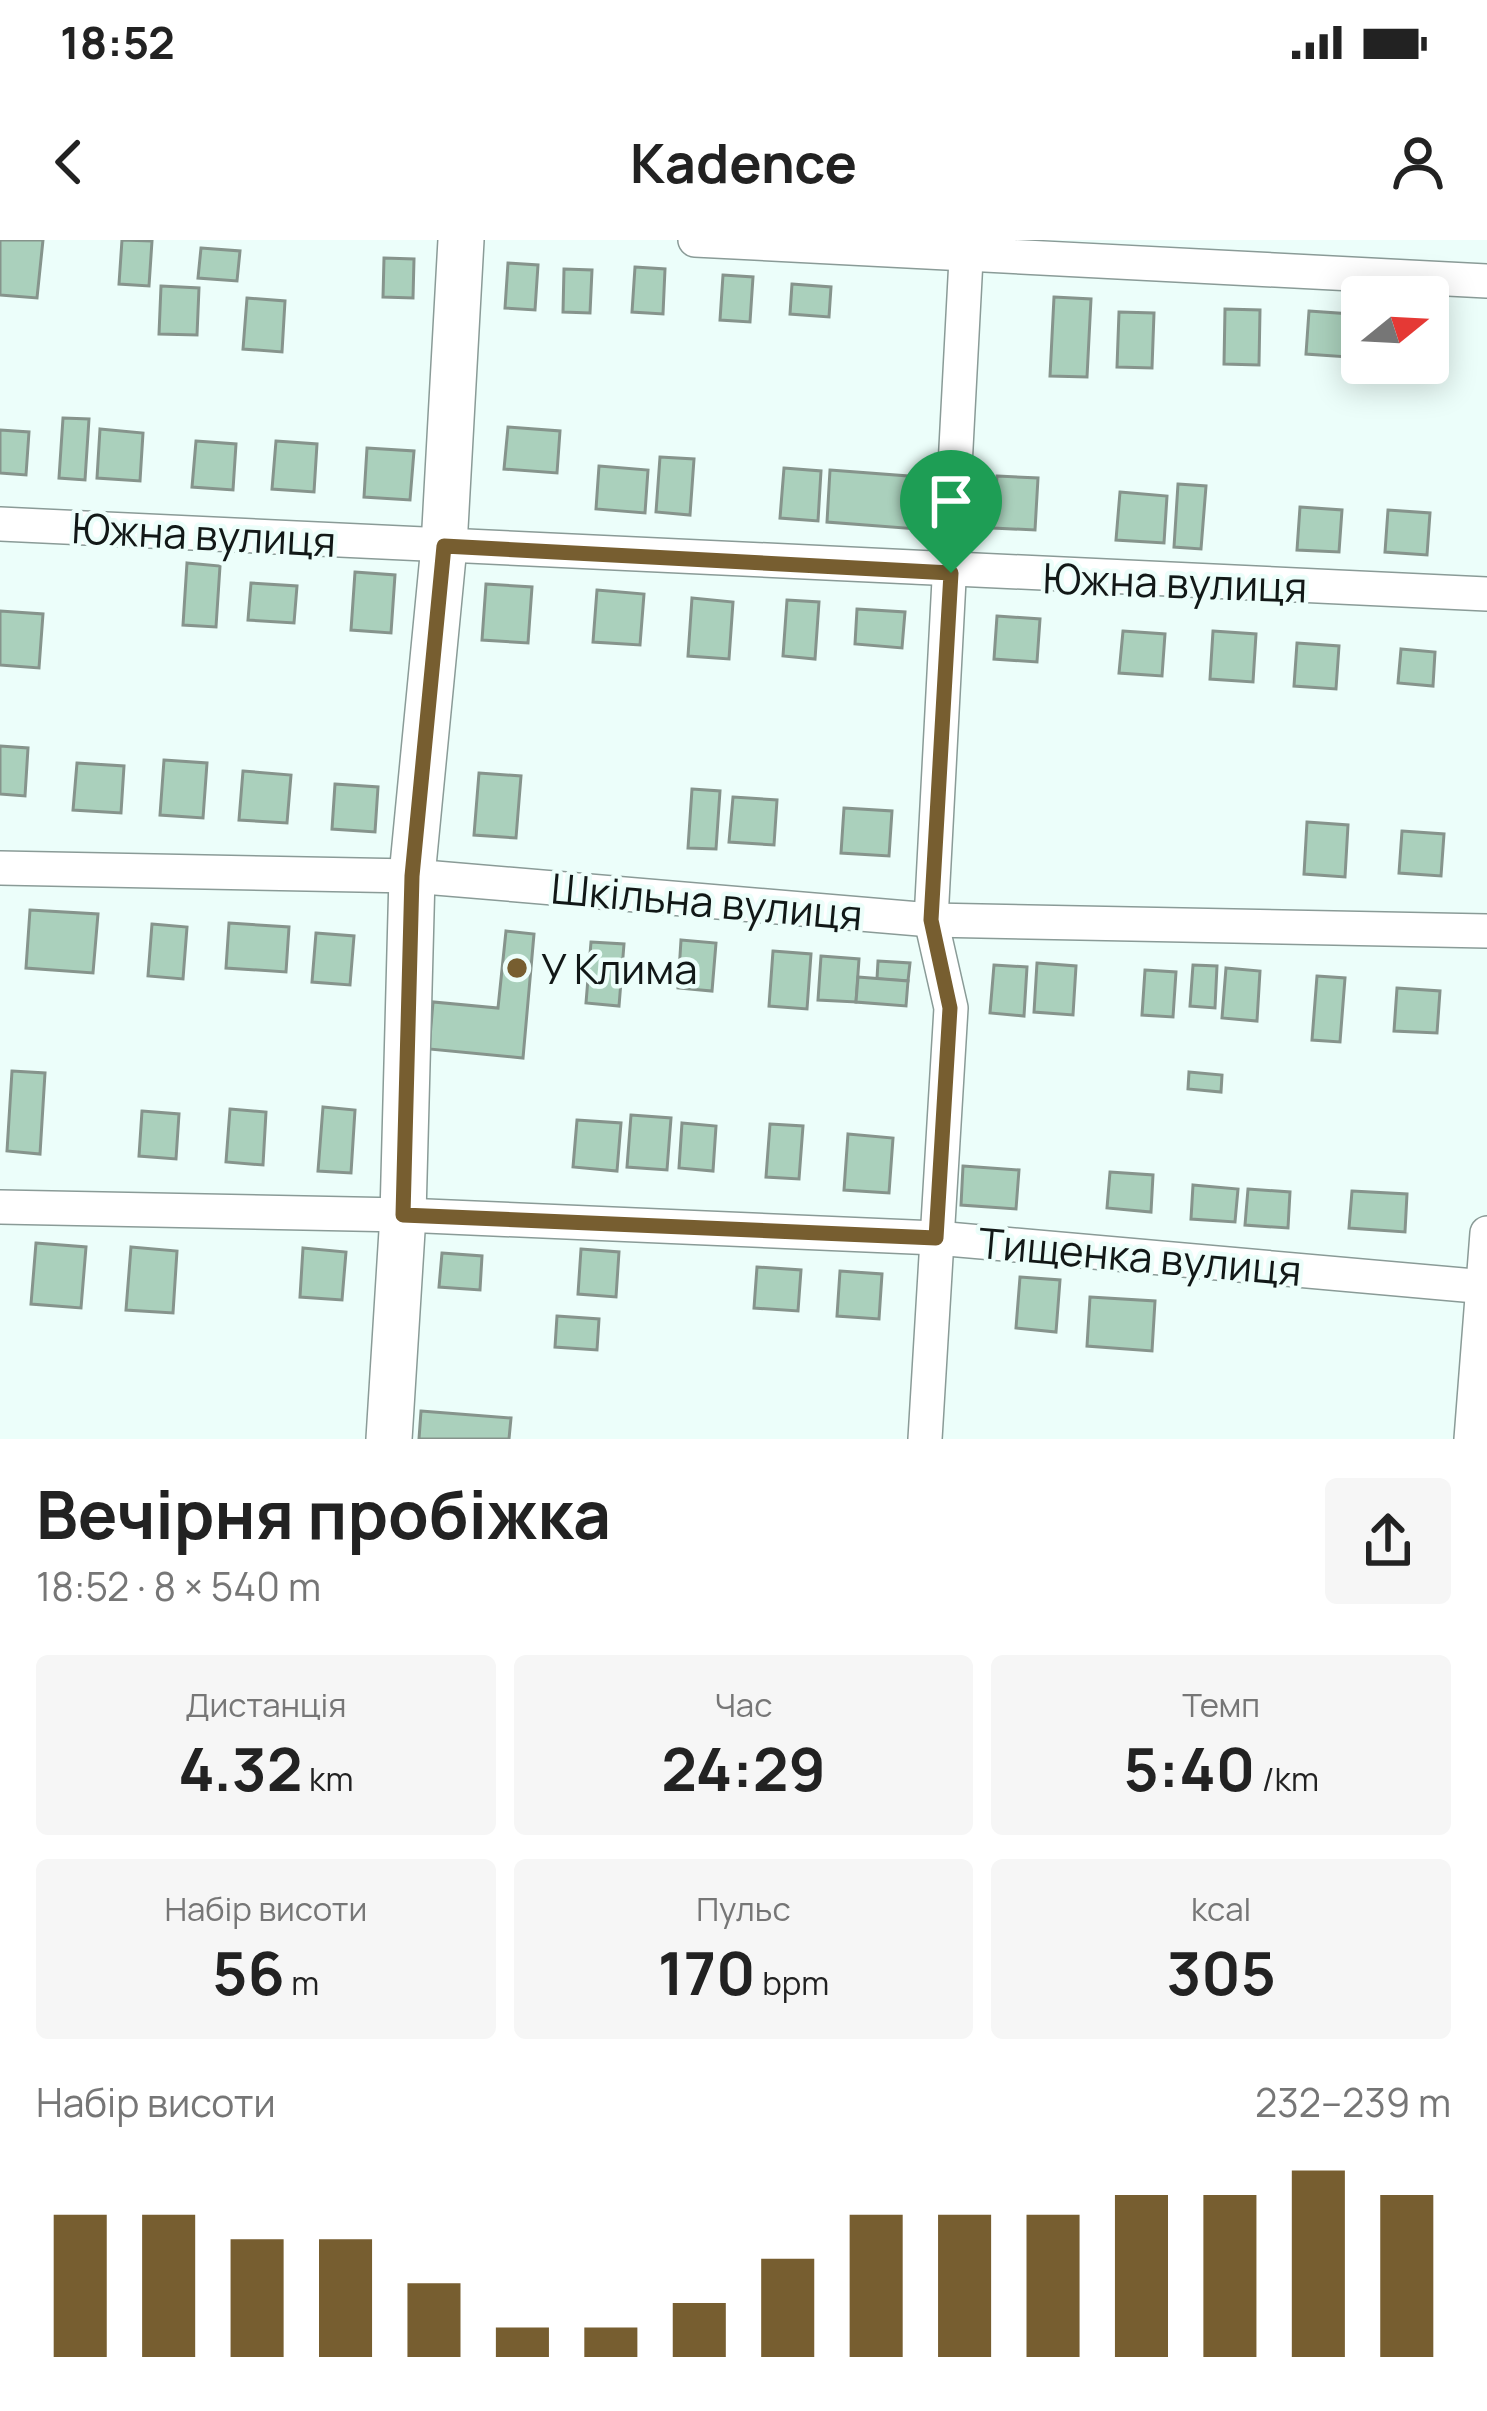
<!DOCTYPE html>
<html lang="uk">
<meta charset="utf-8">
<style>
:root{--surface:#fff;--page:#f6f6f6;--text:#222;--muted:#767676;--accent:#775e30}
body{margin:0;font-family:Manrope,sans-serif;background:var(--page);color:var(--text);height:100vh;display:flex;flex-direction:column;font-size:45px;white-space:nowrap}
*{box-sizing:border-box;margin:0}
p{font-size:39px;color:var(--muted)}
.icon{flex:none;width:66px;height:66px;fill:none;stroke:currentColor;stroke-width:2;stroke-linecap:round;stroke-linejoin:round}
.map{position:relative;height:1199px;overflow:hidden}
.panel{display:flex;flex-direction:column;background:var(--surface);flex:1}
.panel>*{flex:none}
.needle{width:78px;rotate:72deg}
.tools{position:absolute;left:1341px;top:36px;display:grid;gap:24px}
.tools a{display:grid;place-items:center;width:108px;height:108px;border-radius:12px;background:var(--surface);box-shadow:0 6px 30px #0003;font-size:60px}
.pin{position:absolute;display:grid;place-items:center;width:102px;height:102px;color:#fff;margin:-123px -51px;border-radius:50% 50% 50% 0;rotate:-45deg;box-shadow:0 0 12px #0007}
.pin .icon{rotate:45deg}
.round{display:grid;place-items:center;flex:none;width:126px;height:126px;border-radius:12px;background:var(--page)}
.head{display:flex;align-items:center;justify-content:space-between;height:204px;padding:0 36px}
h1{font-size:66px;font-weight:700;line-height:90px}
.stats{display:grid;grid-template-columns:repeat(3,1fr);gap:18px;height:204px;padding:12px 36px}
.stats div{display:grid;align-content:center;border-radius:12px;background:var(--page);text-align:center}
.stats b{font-size:60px;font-weight:700}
.stats small{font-size:33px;font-weight:400}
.stats p{font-size:33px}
.chart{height:336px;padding:24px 36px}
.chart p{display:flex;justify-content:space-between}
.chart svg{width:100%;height:216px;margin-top:12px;stroke:var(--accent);stroke-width:6}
.status{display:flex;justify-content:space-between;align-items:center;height:84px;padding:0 60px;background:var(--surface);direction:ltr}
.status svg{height:33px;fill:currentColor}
header{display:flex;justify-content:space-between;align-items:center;height:156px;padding:0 36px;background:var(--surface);font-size:54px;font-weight:700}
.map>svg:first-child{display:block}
.building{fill:#aad0bc;stroke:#86948c;stroke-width:3}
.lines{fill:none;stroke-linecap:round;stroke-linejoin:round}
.street-casing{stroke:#8a9b97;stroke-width:36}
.secondary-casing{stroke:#8a9b97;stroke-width:48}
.street{stroke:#fff;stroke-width:33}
.secondary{stroke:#fff;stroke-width:45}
.route-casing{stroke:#fff;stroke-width:24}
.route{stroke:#775e30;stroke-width:15}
.poi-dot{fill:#775e30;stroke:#ecfefa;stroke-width:4.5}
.labels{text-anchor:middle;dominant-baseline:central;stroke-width:9;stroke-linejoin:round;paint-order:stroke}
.street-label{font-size:42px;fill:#121817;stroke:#ecfefa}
.poi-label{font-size:42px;fill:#121817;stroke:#ecfefa;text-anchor:start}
</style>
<div class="status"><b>18:52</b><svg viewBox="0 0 49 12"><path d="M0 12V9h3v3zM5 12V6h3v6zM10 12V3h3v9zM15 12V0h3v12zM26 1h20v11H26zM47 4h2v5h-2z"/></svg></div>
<header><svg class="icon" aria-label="back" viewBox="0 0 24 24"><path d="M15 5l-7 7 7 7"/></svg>Kadence<svg class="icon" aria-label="person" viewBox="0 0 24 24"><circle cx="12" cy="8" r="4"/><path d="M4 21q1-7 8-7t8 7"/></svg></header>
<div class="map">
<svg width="1487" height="1199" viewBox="0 0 1487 1199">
<rect width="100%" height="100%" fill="#ecfefa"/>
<!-- building -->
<g class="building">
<path d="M0 0H43L37 58 0 55Z"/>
<path d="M122 0 152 1 149 46 119 44Z"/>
<path d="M201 8 240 11 237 41 198 38Z"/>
<path d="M384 18 414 19 413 58 383 57Z"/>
<path d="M508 23 538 25 535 70 505 68Z"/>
<path d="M635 27 665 29 663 74 632 72Z"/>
<path d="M564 29 592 30 590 73 563 72Z"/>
<path d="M723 35 753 37 750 82 720 80Z"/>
<path d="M792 44 831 47 829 77 790 74Z"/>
<path d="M161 46 199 48 197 95 159 94Z"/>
<path d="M1054 57 1091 59 1087 137 1050 136Z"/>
<path d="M247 58 285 61 282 112 243 109Z"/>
<path d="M1225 69 1260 70 1259 125 1224 124Z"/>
<path d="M1309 71 1351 74 1348 117 1306 114Z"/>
<path d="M1119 72 1154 73 1152 128 1117 127Z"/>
<path d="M63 178 89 179 85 240 59 238Z"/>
<path d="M508 187 560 191 557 233 504 229Z"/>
<path d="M100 189 143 193 140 241 97 238Z"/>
<path d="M0 190 29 192 26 235 0 233Z"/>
<path d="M196 201 236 204 233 250 192 247Z"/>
<path d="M276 201 317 204 314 252 272 249Z"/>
<path d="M367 208 414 211 410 260 364 257Z"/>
<path d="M660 217 694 219 690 275 656 272Z"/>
<path d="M599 226 648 230 645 273 596 269Z"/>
<path d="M784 228 821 231 818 281 780 278Z"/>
<path d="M830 230 921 237 917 289 827 282Z"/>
<path d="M997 236 1038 238 1035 290 993 288Z"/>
<path d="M1178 244 1206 246 1201 309 1174 307Z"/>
<path d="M1120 252 1167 256 1164 303 1116 300Z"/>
<path d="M1300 267 1342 270 1339 312 1297 310Z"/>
<path d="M1388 270 1430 273 1427 315 1385 312Z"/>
<path d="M187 323 220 326 216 387 183 385Z"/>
<path d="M355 332 395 335 391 393 351 390Z"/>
<path d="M251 343 297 346 294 383 248 380Z"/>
<path d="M486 344 532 347 528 403 482 400Z"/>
<path d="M597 350 644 354 640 405 593 402Z"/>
<path d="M692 358 733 362 729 419 688 416Z"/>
<path d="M787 360 819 362 815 419 783 416Z"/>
<path d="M857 369 905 372 902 408 855 404Z"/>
<path d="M0 371 43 374 39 428 0 425Z"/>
<path d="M997 376 1040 379 1037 422 994 419Z"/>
<path d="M1123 391 1165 394 1162 436 1119 433Z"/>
<path d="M1213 391 1256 394 1253 442 1210 439Z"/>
<path d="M1297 403 1339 406 1336 449 1294 446Z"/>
<path d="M1401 409 1435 412 1433 446 1398 443Z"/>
<path d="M0 506 28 508 25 556 0 554Z"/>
<path d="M164 520 207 523 203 578 160 575Z"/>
<path d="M77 523 124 526 121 573 73 570Z"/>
<path d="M243 531 291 535 287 583 239 580Z"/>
<path d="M479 533 521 536 516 598 474 595Z"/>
<path d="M335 544 378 547 375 592 332 589Z"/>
<path d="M692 549 720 551 716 609 688 608Z"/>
<path d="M733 557 777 560 774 605 729 602Z"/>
<path d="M844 568 892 571 889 616 841 613Z"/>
<path d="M1307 582 1348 585 1345 637 1304 634Z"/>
<path d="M1402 591 1444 594 1441 636 1399 633Z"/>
<path d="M30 670 98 674 93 733 26 728Z"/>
<path d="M229 683 289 687 286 732 226 728Z"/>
<path d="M152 684 187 687 183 739 148 736Z"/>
<path d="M506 691 534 694 523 818 429 809 433 762 498 768Z"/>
<path d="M316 693 354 696 350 745 312 742Z"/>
<path d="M681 700 716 703 712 751 678 748Z"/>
<path d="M591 702 624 704 619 766 586 763Z"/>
<path d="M773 711 811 714 807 769 769 766Z"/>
<path d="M821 716 859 719 856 762 818 760Z"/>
<path d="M878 721 910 723 908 741 877 739Z"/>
<path d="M1037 723 1076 726 1073 775 1034 772Z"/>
<path d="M994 725 1027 727 1024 776 990 773Z"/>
<path d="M1193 725 1217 726 1215 768 1190 766Z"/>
<path d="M1226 728 1260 731 1257 781 1222 778Z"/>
<path d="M1145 730 1176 732 1173 777 1142 775Z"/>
<path d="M1317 736 1345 738 1340 802 1312 800Z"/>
<path d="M858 737 908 741 906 766 856 762Z"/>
<path d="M1397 748 1440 751 1437 793 1394 791Z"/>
<path d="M12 831 45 833 40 914 7 911Z"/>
<path d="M1189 832 1222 835 1221 852 1188 849Z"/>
<path d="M323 867 355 870 351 933 318 931Z"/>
<path d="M230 869 266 872 263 925 226 922Z"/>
<path d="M142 871 179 874 176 919 139 916Z"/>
<path d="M631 875 671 878 667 930 627 927Z"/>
<path d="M577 880 621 883 617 931 573 927Z"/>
<path d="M682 883 716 886 713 931 679 928Z"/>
<path d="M770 884 803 886 799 939 766 937Z"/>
<path d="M848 894 893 898 889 953 844 950Z"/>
<path d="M963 926 1019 930 1016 969 961 965Z"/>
<path d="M1110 932 1153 935 1151 972 1107 968Z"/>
<path d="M1193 945 1238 949 1235 982 1191 979Z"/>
<path d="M1248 949 1290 952 1288 988 1245 985Z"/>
<path d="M1352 951 1407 954 1405 992 1349 988Z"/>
<path d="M36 1003 86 1007 81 1068 31 1064Z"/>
<path d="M131 1007 177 1011 173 1073 126 1070Z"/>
<path d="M303 1008 346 1012 342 1060 300 1057Z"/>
<path d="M581 1009 619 1012 616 1057 578 1054Z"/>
<path d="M442 1013 482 1016 480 1050 439 1047Z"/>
<path d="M757 1027 801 1030 798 1071 754 1068Z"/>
<path d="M840 1031 882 1034 879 1079 837 1076Z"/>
<path d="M1020 1037 1060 1040 1056 1092 1016 1088Z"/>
<path d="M1090 1057 1155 1061 1152 1111 1087 1106Z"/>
<path d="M557 1076 599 1079 597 1110 555 1107Z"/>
<path d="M421 1171 511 1178 509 1199H419Z"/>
</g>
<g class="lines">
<!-- street casing -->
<g class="street-casing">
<g id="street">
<path d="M695 0 1487 41"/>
<path d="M0 284 1487 354"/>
<path d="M0 628 412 636 931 680 1487 691"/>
<path d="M0 967 403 975 936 998 1487 1047"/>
<path d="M925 1199 951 768 931 680 967 0"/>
<path d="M1471 1199 1487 993"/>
</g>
</g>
<!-- secondary casing -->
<g class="secondary-casing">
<path id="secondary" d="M389 1199 403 975 412 636 444 306 461 0"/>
</g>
<!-- street -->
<use href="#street" class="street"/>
<!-- secondary -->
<use href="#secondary" class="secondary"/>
</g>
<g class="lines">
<!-- route casing -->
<g class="route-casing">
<path id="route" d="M444 306 951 333 931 680 950 768 936 998 403 975 412 636Z"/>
</g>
<!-- route -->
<use href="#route" class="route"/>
</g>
<!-- markers -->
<circle class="poi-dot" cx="517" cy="728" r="12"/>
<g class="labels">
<!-- street labels -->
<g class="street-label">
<text transform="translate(204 294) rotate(3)">Южна вулиця</text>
<text transform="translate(1175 342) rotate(2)">Южна вулиця</text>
<text transform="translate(707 661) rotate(5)">Шкільна вулиця</text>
<text transform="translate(1140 1016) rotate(5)">Тищенка вулиця</text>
</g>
<!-- poi labels -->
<g class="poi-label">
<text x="541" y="728">У Клима</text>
</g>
</g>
</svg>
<div class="tools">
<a><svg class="needle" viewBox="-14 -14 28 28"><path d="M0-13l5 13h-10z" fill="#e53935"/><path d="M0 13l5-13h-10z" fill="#767676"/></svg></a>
</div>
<div class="pin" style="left:951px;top:333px;background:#1e9e55"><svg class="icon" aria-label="arrive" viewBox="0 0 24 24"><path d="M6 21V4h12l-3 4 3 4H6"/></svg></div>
</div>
<section class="panel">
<div class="head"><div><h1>Вечірня пробіжка</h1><p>18:52 · 8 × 540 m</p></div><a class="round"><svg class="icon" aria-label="share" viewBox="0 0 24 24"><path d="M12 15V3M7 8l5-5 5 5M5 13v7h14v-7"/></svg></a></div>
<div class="stats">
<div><p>Дистанція</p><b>4.32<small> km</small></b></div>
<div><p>Час</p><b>24:29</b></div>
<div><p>Темп</p><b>5:40<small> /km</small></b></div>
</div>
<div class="stats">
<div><p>Набір висоти</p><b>56<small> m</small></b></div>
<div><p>Пульс</p><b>170<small> bpm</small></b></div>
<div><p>kcal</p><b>305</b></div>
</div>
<div class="chart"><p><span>Набір висоти</span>232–239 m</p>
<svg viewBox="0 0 160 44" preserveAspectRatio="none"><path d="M5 44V15M15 44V15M25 44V20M35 44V20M45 44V29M55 44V38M65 44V38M75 44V33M85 44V24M95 44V15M105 44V15M115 44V15M125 44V11M135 44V11M145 44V6M155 44V11"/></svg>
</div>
</section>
